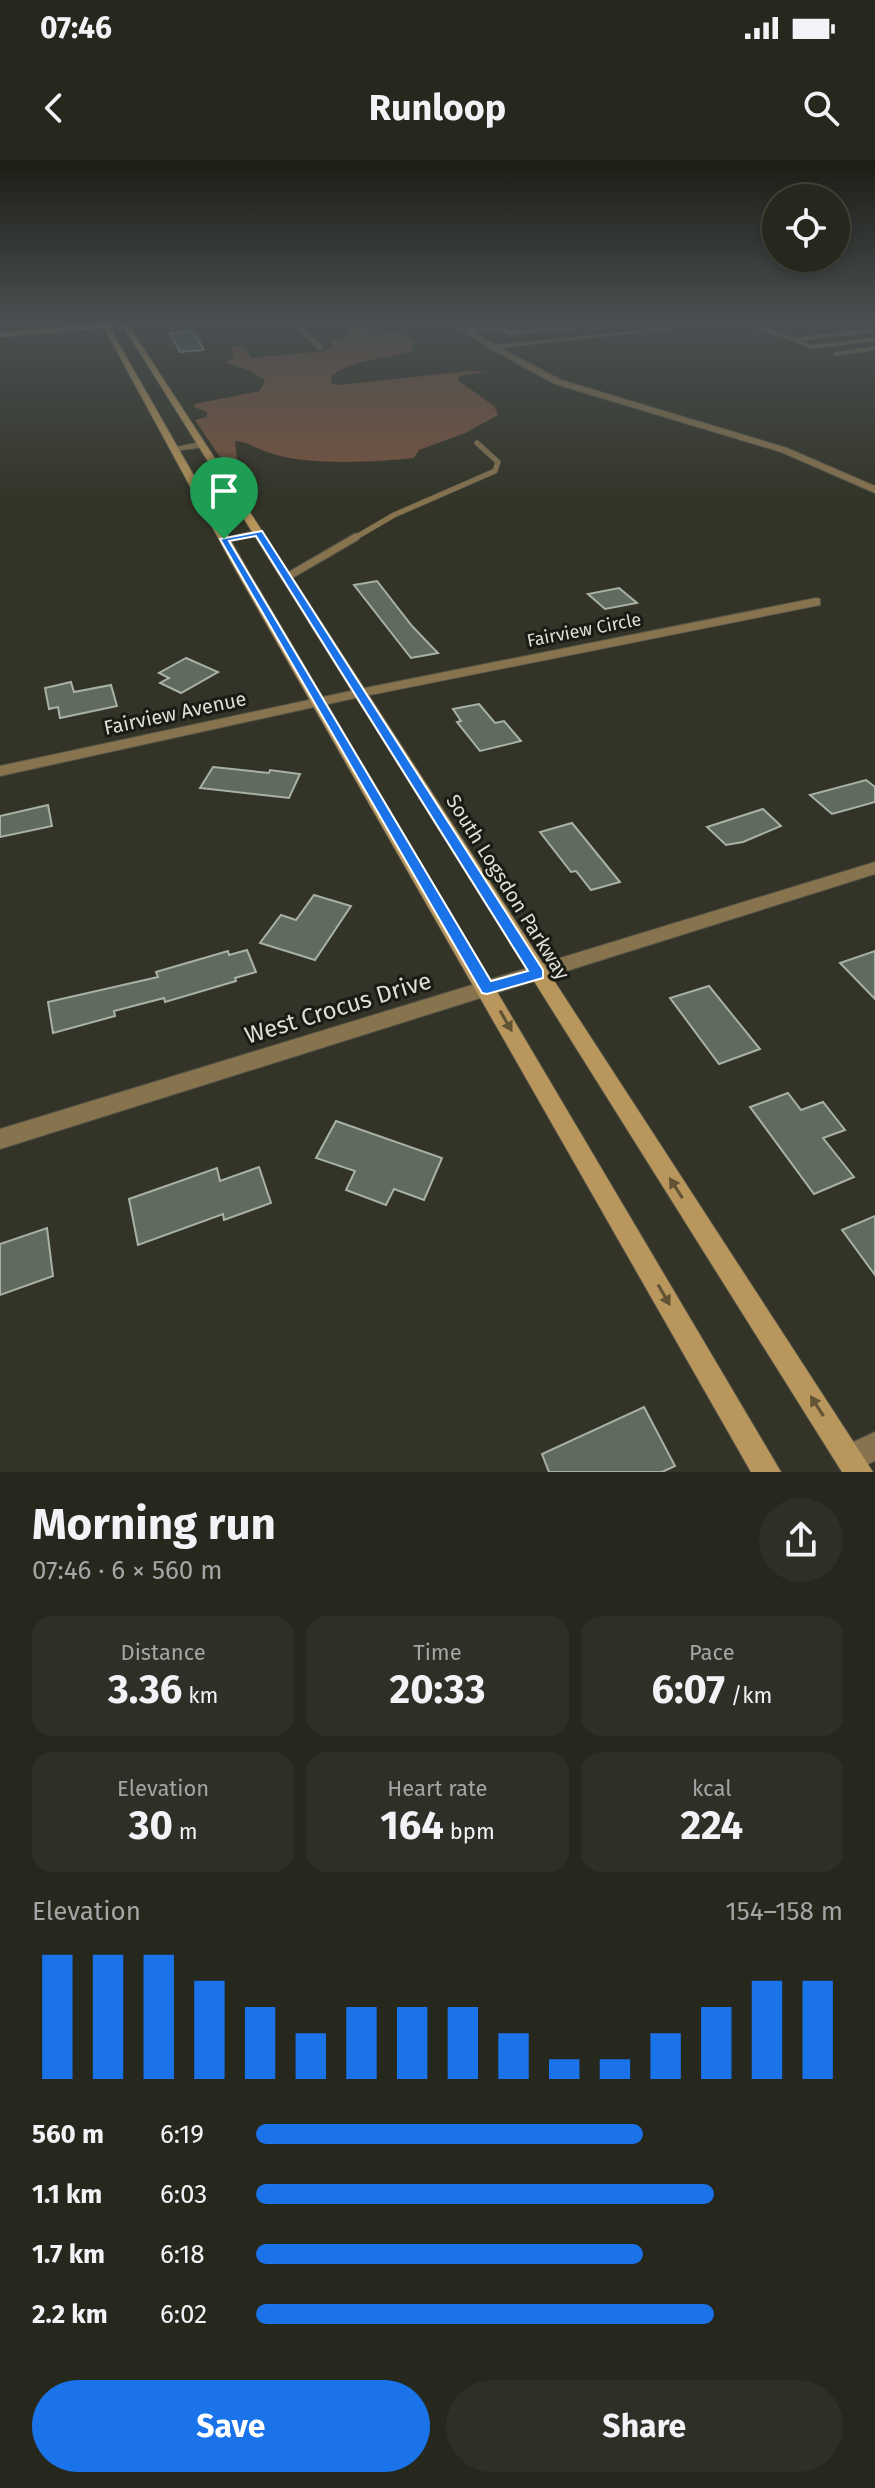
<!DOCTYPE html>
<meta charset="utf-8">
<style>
:root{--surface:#26271d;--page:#2e2f26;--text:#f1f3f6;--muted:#a4a5a4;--line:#42443b;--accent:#1a73e8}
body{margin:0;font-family:"Fira Sans",sans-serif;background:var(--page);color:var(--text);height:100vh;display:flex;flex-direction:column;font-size:30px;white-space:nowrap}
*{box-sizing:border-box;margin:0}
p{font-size:26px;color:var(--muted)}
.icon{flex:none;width:44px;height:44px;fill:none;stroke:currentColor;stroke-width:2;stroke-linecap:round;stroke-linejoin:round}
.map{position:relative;height:1312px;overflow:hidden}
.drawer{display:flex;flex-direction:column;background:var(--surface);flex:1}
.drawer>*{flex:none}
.controls{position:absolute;left:762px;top:24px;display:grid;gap:16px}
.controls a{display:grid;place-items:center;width:88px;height:88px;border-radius:50%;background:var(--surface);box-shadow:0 4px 12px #0003,0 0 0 2px var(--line);font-size:40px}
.pin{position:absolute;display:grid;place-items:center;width:68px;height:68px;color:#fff;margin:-82px -34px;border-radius:50% 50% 50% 0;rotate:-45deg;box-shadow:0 0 8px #0007}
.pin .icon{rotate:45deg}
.round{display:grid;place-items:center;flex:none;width:84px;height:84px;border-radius:42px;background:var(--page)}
.head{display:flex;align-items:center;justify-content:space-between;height:136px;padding:0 32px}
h1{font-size:44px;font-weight:700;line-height:60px}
.figures{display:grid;grid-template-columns:repeat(3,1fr);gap:12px;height:136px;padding:8px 32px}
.figures div{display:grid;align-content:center;border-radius:20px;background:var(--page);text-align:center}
.figures b{font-size:40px;font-weight:700}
.figures small{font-size:22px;font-weight:400}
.figures p{font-size:22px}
.chart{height:224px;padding:16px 32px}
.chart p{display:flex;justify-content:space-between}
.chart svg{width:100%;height:144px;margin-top:8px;stroke:var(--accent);stroke-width:6}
.action{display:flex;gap:16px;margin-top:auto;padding:16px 32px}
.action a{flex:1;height:92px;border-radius:48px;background:var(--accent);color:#fff;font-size:32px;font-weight:700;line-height:92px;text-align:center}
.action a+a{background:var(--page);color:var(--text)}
ul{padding:0 32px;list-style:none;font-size:26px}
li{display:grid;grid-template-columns:128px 96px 1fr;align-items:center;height:60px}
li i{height:20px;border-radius:10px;background:var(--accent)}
.status{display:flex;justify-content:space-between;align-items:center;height:56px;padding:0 40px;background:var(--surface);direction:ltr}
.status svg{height:22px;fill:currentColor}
header{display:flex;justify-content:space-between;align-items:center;height:104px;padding:0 32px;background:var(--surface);font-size:36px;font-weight:700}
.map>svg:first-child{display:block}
.green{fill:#79543f}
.building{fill:#616a5f;stroke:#a7b2a5;stroke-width:2}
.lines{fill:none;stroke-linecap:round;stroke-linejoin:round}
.service-far2-casing{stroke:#525346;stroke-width:5}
.service-far1-casing{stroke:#525346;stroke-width:6}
.service-casing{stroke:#525346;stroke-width:9}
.minor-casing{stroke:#525346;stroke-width:2}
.secondary-casing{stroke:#525346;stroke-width:2}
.service-far2{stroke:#88734f;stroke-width:4}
.service-far1{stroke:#88734f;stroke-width:5}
.service{stroke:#88734f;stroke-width:7}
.minor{fill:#88734f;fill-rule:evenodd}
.secondary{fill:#b9975c;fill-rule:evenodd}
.oneway{fill:#625335}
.route{fill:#1a73e8;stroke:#fff;stroke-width:2;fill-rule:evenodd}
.labels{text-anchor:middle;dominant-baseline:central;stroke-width:6;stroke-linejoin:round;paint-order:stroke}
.far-street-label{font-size:18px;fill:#dedfd6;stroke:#1b1b15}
.street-label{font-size:20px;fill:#dedfd6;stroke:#1b1b15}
.near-street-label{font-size:24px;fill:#dedfd6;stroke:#1b1b15}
</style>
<div class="status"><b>07:46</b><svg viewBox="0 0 49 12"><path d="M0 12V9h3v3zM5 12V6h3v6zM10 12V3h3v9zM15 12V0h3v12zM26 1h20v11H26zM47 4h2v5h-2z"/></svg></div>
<header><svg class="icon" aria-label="back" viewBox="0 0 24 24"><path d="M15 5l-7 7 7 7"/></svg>Runloop<svg class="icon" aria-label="search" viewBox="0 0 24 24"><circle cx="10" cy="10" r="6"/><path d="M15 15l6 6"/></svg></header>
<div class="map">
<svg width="875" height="1312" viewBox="0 0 875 1312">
<rect width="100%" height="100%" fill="#333427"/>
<!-- green -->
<path class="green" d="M331 163H378L355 167 399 173 416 183 411 185 414 190C387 200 355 197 332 216L331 223 337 225 470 211 488 212 459 216V221L494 246 498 255 465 273 419 290 414 298C375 302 307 306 270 293 256 289 249 282 235 281L237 299 224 303 195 260 207 257V252L194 247 195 244 260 231 265 220 249 210 226 203 233 198 232 187 243 186 251 198 324 191 334 186 329 180 348 177 351 172 344 166 332 167Z"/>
<!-- building -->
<g class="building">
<path d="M193 171 204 190 180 192 170 173Z"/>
<path d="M377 421 412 466 438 493 411 498 354 425Z"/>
<path d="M619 428 637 443 605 449 588 434Z"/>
<path d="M186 498 218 512 181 533 160 523 169 518 159 513Z"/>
<path d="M71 522 74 532 111 525 117 546 60 558 58 547 49 549 45 528Z"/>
<path d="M479 544 495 563 504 561 521 581 480 591 457 562 461 561 453 549Z"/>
<path d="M213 607 269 613 270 610 300 614 289 638 200 628Z"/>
<path d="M866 620 875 627V642L832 654 810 635Z"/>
<path d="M48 645 52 666 0 677V656Z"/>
<path d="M763 649 781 666 743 682 726 685 707 667Z"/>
<path d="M572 663 620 722 591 730 576 711 571 712 540 672Z"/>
<path d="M314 735 351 746 315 800 260 783 281 755 296 760Z"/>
<path d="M247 790 256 812 235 818 236 821 165 842 164 838 114 851 115 856 53 873 48 842 158 817 156 812 228 791 229 795Z"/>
<path d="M875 791V839L840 803Z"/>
<path d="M709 826 760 889 719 904 670 838Z"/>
<path d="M788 933 801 950 823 942 845 970 823 978 854 1017 814 1034 750 947Z"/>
<path d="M336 961 442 998 424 1040 394 1029 386 1045 346 1030 355 1011 316 998Z"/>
<path d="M259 1007 271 1043 224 1060 223 1054 138 1085 129 1039 217 1008 220 1021Z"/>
<path d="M875 1056V1115L842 1070Z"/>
<path d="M47 1068 53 1116 0 1135V1084Z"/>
<path d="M644 1247 675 1306 662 1312H549L542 1294Z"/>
</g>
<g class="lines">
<!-- service-far2 casing -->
<g class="service-far2-casing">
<g id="service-far2">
<path d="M747 163 795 180"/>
<path d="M501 167 511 173 573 167 572 163"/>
<path d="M501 167 537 163"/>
<path d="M467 170 501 167 494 163"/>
<path d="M875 170 795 180 812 187 875 179"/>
<path d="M836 194 875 188"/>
</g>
</g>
<!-- service-far1 casing -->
<g class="service-far1-casing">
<path id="service-far1" d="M353 379 394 355 495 311 498 302 477 283"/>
</g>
<!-- service casing -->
<g class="service-casing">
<path id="service" d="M287 417 356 377"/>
</g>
<!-- minor casing -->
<g class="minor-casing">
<g id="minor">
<path d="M290 163H296L323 187V189H319Z"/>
<path d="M452 163H459L495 185 721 163 500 188 561 220 787 288 875 326V333L781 292 555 224 489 188Z"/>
<path d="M201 282 205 285 204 287 175 291 171 288Z"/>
<path d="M259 370 263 371V375L224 382 219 379Z"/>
<path d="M816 438 820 439V445L360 537 0 616V606L360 529Z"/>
<path d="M875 702V714L0 989V969Z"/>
<path d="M875 1272V1301L850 1312 840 1308 836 1298 840 1288Z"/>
</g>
</g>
<!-- secondary casing -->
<g class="secondary-casing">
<path id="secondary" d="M101 163H143L129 166 873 1312H842L123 166 110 168 247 409 781 1312H751L235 409 104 168 0 177V173Z"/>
</g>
<!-- service-far2 -->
<use href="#service-far2" class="service-far2"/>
<!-- service-far1 -->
<use href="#service-far1" class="service-far1"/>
<!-- service -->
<use href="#service" class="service"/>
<!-- minor -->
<use href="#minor" class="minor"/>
<!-- secondary -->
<use href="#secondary" class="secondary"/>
</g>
<!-- one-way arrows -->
<defs><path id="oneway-solid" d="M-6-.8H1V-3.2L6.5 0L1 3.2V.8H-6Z" transform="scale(2)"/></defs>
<g class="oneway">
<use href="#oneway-solid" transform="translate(506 861) rotate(60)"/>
<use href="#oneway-solid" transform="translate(676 1028) rotate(-123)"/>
<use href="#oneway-solid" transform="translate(664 1135) rotate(60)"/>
<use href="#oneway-solid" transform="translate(817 1246) rotate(-123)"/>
</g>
<!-- sky -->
<linearGradient id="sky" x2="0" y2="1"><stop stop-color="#1c1d15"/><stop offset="0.47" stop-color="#4a5052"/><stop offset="1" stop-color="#4a5052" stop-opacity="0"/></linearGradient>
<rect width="875" height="346" fill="url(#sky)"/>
<!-- route -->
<path class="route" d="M262 371 543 810V818L487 834 482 833 220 379ZM256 376 528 811 491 821 229 381Z"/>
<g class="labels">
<!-- far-street labels -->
<g class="far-street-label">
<text transform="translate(584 470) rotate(-11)">Fairview Circle</text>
</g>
<!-- street labels -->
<g class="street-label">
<text transform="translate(175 553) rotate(-12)">Fairview Avenue</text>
<text transform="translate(508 727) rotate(58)">South Logsdon Parkway</text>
</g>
<!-- near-street labels -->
<g class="near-street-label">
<text transform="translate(338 848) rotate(-17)">West Crocus Drive</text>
</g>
</g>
</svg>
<div class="controls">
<a><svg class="icon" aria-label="locate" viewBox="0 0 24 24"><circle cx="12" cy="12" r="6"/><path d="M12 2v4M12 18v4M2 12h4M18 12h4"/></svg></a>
</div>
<div class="pin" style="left:224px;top:379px;background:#1e9e55"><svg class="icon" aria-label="arrive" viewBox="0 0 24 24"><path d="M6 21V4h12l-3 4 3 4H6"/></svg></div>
</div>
<section class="drawer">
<div class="head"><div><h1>Morning run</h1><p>07:46 · 6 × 560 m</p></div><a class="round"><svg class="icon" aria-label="share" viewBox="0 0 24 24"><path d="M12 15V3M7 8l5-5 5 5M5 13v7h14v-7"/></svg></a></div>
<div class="figures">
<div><p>Distance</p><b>3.36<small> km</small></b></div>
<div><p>Time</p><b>20:33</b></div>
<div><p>Pace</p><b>6:07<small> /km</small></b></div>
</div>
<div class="figures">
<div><p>Elevation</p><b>30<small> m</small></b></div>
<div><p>Heart rate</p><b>164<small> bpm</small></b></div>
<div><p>kcal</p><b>224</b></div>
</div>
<div class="chart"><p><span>Elevation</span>154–158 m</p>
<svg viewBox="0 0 160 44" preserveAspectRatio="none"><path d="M5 44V6M15 44V6M25 44V6M35 44V14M45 44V22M55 44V30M65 44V22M75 44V22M85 44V22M95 44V30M105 44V38M115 44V38M125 44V30M135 44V22M145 44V14M155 44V14"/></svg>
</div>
<ul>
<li><b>560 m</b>6:19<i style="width:66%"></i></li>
<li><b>1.1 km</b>6:03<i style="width:78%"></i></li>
<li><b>1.7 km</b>6:18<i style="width:66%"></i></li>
<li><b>2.2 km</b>6:02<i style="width:78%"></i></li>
</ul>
<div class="action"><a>Save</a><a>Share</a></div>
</section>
